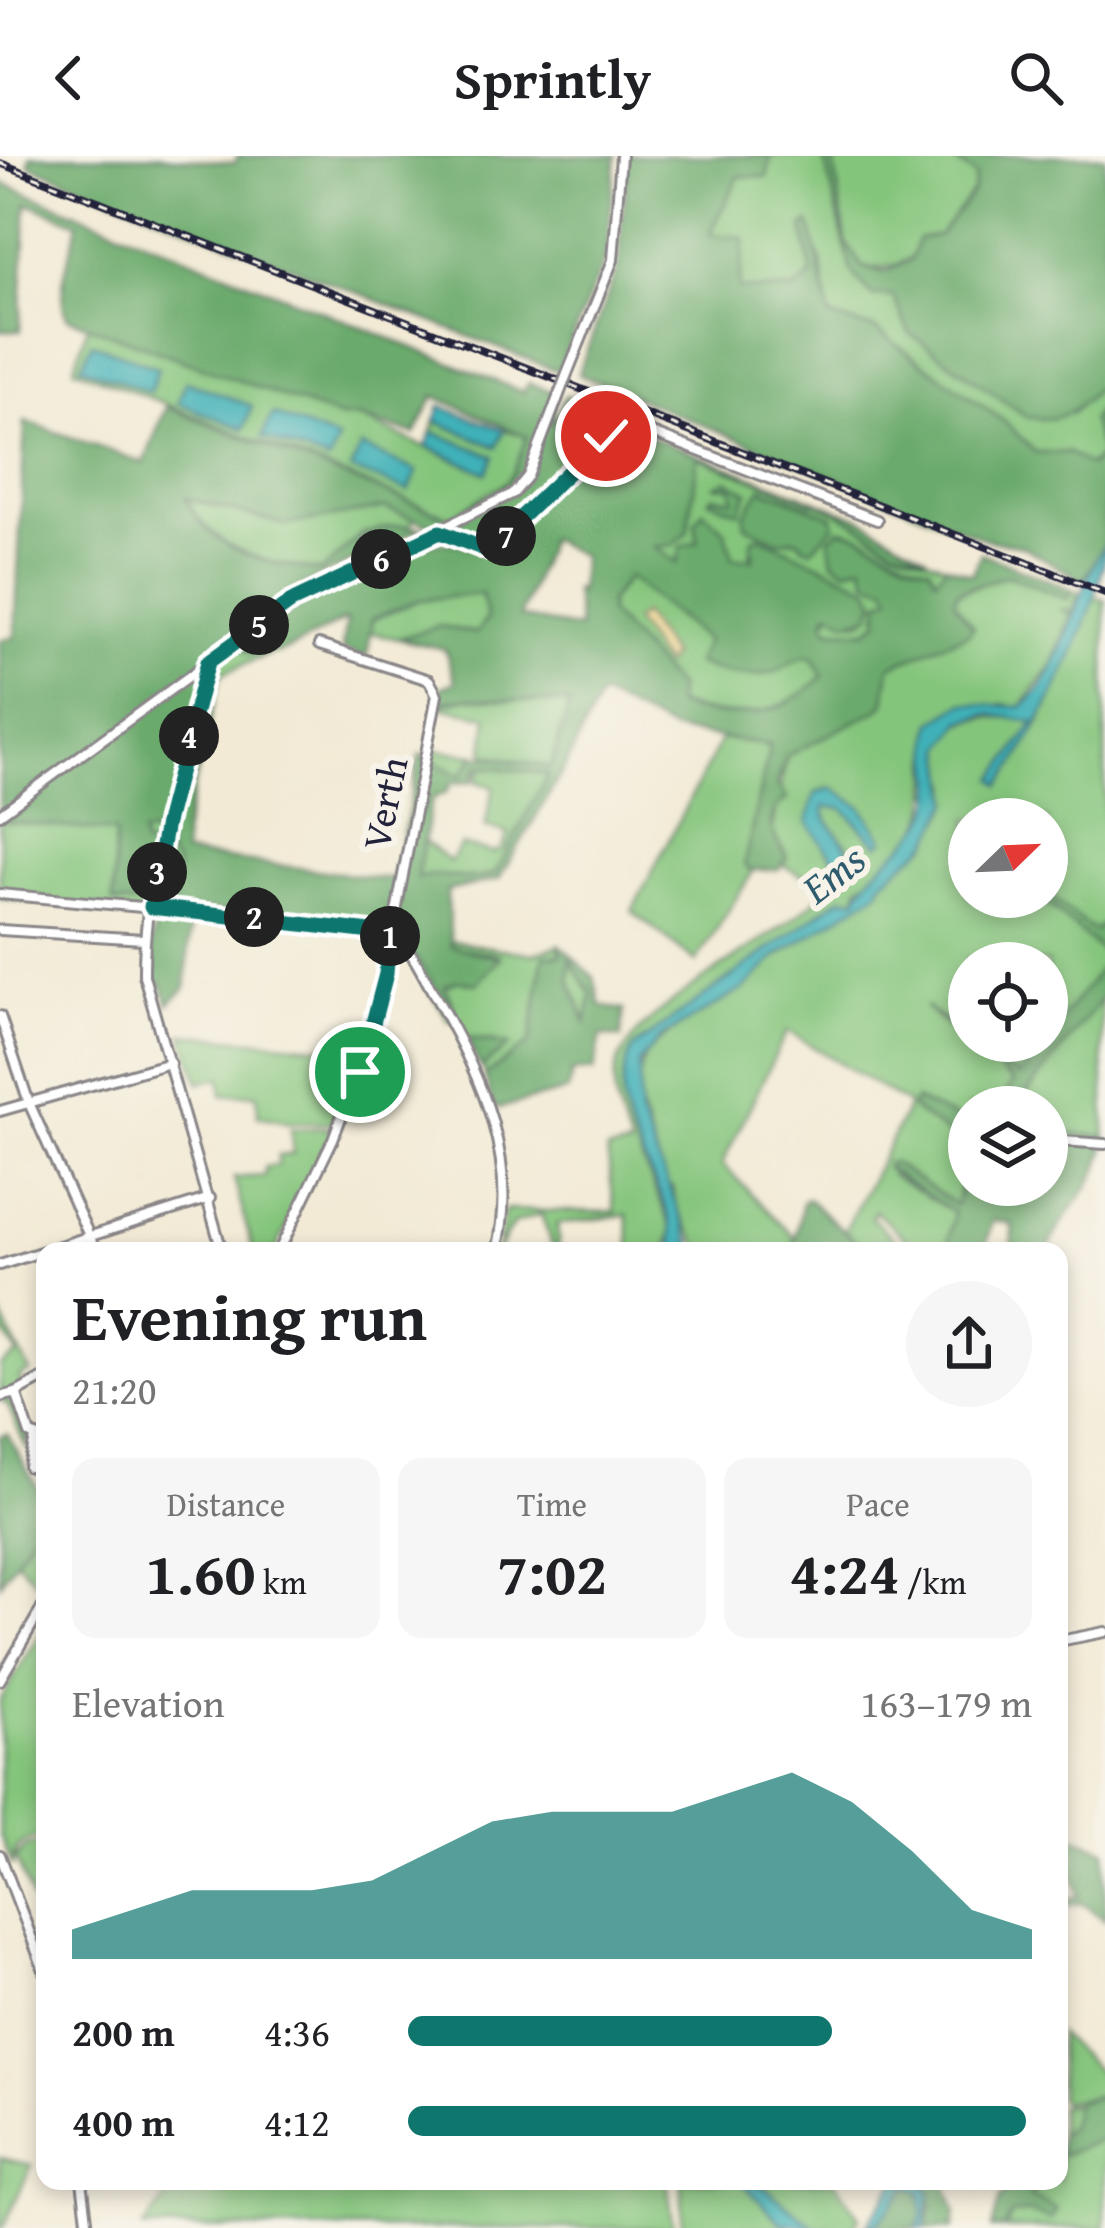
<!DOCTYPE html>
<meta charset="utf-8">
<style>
:root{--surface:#fff;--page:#f6f6f6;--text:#202124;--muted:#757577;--accent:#0f766e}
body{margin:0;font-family:"Gentium Book Plus",serif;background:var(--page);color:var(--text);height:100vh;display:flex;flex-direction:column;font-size:45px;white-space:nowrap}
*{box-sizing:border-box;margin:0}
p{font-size:39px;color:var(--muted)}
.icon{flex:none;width:66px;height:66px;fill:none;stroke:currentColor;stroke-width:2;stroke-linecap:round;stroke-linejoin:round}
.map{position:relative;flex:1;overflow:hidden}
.details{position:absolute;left:36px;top:1086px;width:1032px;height:948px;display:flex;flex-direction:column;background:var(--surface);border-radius:24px;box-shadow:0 6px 18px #0003}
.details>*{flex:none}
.needle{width:78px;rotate:67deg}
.fabs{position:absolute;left:948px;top:642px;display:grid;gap:24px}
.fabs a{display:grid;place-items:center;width:120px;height:120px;border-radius:50%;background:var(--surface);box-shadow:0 6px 18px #0003;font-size:60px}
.pin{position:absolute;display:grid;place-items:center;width:102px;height:102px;color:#fff;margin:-51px;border:6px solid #fff;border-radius:50%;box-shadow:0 3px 12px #0007}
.km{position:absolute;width:60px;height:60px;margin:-30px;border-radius:50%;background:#222;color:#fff;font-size:33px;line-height:60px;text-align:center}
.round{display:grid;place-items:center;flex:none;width:126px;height:126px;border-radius:63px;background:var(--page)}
.summary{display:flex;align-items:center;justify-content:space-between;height:204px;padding:0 36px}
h1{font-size:66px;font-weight:700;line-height:90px}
.figures{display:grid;grid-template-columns:repeat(3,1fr);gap:18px;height:204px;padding:12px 36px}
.figures div{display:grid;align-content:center;border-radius:24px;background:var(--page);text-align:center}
.figures b{font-size:60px;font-weight:700}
.figures small{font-size:33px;font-weight:400}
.figures p{font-size:33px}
.chart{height:336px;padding:24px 36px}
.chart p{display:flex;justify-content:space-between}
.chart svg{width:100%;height:216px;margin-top:12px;fill:var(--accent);opacity:.7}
ul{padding:0 36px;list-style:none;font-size:39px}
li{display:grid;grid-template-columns:192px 144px 1fr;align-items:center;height:90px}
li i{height:30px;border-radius:15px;background:var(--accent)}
header{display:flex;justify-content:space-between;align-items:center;height:156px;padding:0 36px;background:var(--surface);font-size:54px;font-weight:700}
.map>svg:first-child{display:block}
.green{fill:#84c57c;stroke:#53745c;stroke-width:3;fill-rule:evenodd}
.forest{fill:#6baa6c;stroke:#466654;stroke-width:3;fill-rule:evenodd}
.sand{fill:#eeda9e;stroke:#887e6c;stroke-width:3}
.water{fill:#40b1b8;stroke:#316a7a;stroke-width:3}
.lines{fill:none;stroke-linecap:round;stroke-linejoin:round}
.minor-casing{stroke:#8a8688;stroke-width:14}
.minor{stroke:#fff;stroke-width:8}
.rail-casing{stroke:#22223b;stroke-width:8}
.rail{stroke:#f7f3e8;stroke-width:3;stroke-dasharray:9;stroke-linecap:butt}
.minor-bridge-casing{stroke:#8a8688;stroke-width:14;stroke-linecap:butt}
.minor-bridge{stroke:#fff;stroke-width:8}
.route-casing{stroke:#fff;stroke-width:24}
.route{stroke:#0f766e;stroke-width:15}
.labels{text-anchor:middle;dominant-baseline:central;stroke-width:12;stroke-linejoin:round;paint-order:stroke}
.street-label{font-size:39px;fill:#22223b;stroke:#f7f3e8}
.water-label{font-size:42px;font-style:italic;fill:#2e5b6d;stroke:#f7f3e8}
</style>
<header><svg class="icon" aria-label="back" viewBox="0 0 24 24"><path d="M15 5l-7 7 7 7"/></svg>Sprintly<svg class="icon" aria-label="search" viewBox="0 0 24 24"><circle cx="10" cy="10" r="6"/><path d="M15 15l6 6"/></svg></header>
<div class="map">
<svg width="1105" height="2072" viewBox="0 0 1105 2072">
<rect width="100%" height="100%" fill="#f7f3e8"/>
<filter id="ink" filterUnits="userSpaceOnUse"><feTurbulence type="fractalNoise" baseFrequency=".00833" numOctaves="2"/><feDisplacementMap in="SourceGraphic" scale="24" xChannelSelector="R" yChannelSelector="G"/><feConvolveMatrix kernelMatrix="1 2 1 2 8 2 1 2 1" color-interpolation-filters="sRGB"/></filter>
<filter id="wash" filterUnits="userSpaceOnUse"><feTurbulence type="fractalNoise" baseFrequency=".004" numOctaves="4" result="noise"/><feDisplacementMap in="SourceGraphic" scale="48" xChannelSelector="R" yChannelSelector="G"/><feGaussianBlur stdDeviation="2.7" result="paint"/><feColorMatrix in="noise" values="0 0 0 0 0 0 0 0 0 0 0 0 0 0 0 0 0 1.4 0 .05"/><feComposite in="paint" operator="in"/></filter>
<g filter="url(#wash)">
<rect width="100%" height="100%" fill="#f2ead5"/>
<!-- green -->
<g class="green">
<path d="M771 0H824L851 114 872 139H893L1071 258 1105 224V246L1091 264 1102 299 1088 310 1069 297 1035 296 1005 266 875 173 829 161 821 103 803 71 812 120 794 134H739L709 79 739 20 766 21Z"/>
<path d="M833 0H948L976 20V26C964 70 908 121 862 111L846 86Z"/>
<path d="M88 169 341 262 356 261 486 317 493 300 432 276 435 265 496 291 504 274 526 279 522 308 513 322 449 361 74 212Z"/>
<path d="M698 301 835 354 894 391 946 409 944 418 936 423 931 412C901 403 877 385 848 374L851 412 863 408 868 425 886 430 893 441 878 456 879 465 866 475 829 473 824 466 834 454 856 466 864 464 876 446 869 431 759 380 753 382 749 405 733 402 725 386H699L678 409 653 390 673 389 688 376ZM762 332 811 350 803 390 796 383C776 382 753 379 744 359Z"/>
<path d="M185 342 285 369 385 352 414 362 411 370 362 377 323 415C265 409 214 395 185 342Z"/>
<path d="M1008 419 1067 443 1073 434 1079 436 1072 457 1060 453 1071 459 1052 510 1021 551 1002 548 931 573C927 663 941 672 859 730L857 742H840L633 892C600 953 656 1018 672 1076L667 1094 631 1095 627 1059 557 1068 559 1095H554L541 1058 514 1067 497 1095 505 1054 615 1056 607 995 631 991C623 968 612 944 615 919 623 853 776 789 827 733L785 710V697L771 678 787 600 879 553 890 510 973 471 954 445 956 437ZM832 632 862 651 878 689 843 652 824 651 825 663 848 690 839 713 826 693 819 635Z"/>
<path d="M628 420 706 485 774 516 801 500 813 501 823 520C781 562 732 567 676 548V530L609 457V446ZM642 458 671 500 663 508 635 465Z"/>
<path d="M477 437 486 443 487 462 476 477 438 470 398 483 370 476 372 464 419 444Z"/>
<path d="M1092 440 1105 444V767L1094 776 1047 738V663H969V741H1040L1105 798V807L1056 871 1047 864V807L966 803 969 881 926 852 1014 927 996 951H969V968L916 944 913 953 969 993 957 1049 887 1007 892 1020 955 1057 946 1095H920L875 1055 871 1061 907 1095H867L844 1076 909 949 787 875 722 1008 795 1082 793 1095H702L676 1050 673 1032 666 1028 635 937 646 895 717 844 744 832 774 803 841 755 878 736 883 725 929 687 951 630C919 558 987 555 1035 566L995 623 1001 629 1041 565Z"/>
<path d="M238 490 249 497H272L221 518 215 506Z"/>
<path d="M467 542 571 547 551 611 488 599 484 595 488 561 436 550Z"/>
<path d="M721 583 762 587 770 593 745 708 754 714 696 806 632 755Z"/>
<path d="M429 593 475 599 462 620 450 618 427 601Z"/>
<path d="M481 611 549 617 496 716C468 730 443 714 416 723L424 685 450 706 461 689 493 697 502 693 508 678 485 670 494 631 477 626Z"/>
<path d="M0 665 115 676 113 746 141 748 144 714 157 691 143 690 142 678H167L176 710 173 756 149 760 0 742Z"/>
<path d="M402 774 455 853 445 831 498 798 450 791 451 785 533 798 560 789V799L544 800 530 887 485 920 483 908 502 894 496 885 465 882 454 864 449 865 398 781Z"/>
<path d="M569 802 592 839 586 868 570 825Z"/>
<path d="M1101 837 1105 980 1047 976V951H1016Z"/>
<path d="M1047 877 1051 880 1019 921 974 885H1047Z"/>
<path d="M183 878 341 892 363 897 335 967H291L258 960 257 938 222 939 221 922 199 926Z"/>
<path d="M325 972 333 976 275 1095H253L234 1022 265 1020V1011L278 1009V999L293 998 291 973Z"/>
<path d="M0 1157 30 1216 19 1221 22 1227 12 1239 29 1282 26 1291 7 1247 0 1244V1209L18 1198 0 1172Z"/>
<path d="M45 1358V1435L16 1404Z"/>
<path d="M45 1469V1681C26 1682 12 1690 13 1711L0 1678V1545Z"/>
<path d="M45 1686V1777L16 1702 27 1690Z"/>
<path d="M1059 1878 1105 1922V2072H992L1000 2042 1020 2025H1059V1950L1104 1944 1103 1939 1062 1946 1059 1942Z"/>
<path d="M0 2002 32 2009 3 2072H0Z"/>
<path d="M179 2025H667L674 2072H143Z"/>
<path d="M682 2025H741L789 2072H682Z"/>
<path d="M756 2025H835L860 2062 852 2072H816Z"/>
</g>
<!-- forest -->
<g class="forest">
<path d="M30 0H158L235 7 237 0H616L607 100 558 215 29 9Z"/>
<path d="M628 0H771L767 21 739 20 710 78 745 82 739 133 794 134 812 120 803 70 810 67 830 161 875 173 1005 266 1035 296 1069 297 1089 310 1102 299 1091 264 1105 246V388L1083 425 1022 390 985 383 578 218 618 111Z"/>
<path d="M824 0H833L846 86 862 111 885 116 911 104 918 83 939 79 973 36 976 20 948 0H1105V224C1080 250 1064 269 1027 261L909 177 893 140H872L851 115Z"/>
<path d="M0 26 523 236 529 227 553 236 551 269 565 240 628 263 636 275 861 362 928 401 894 391 835 354 698 301 688 376 673 389 655 391 677 407 681 390 698 386 695 367 703 355 725 374 733 402 753 403 751 386 759 380 869 431 876 446 869 460 847 465 829 455 824 465 830 473 866 475 879 465 880 445 892 440 886 430 868 425 863 408 846 413 833 405 829 382 840 373C874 379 895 405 929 410L936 422 946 409 972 418 981 397 1073 434 1067 443 1008 419 957 435 954 445 973 472 969 477 890 510 885 546 879 553 787 600 777 628 787 643C760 662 774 680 787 702L779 714H749L744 708 770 589 673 575 600 539 568 606 499 723 447 735 451 790 500 802 476 828 458 825 445 830 453 856 386 758 379 768 191 753 186 832 168 848 162 828H154L151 795 157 757 173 756 176 710 167 698 166 678H142L144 690 158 691 155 711 144 714 141 749 113 747 115 676 0 665V484L15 481 25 265 144 307 166 251 449 361C503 333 509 339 526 280L434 240 415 278 356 261 341 262 68 162C53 140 72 94 78 67L27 47 20 175 0 174ZM186 342 285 369 385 352 510 399 507 406C485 397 460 384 436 387 389 392 278 461 238 490 278 514 311 477 346 464L342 494 367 502 372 463 419 444 482 438 487 463 476 477 438 470 398 483 445 493 455 526 440 532 439 546 467 542 570 547 551 611 475 599 461 620 420 598 394 720 389 723 184 698 183 678 221 518 209 492 292 435 421 372C377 362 352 386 322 415 270 409 208 396 186 342ZM549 383 581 400 579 435 574 434 579 473 520 461ZM628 421 706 484 696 508C720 517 751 525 776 515 791 509 796 499 813 501L823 520C781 562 732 567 676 549L677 531 609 457V446ZM478 610 548 618 496 716C468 730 444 713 417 722L432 643 448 635 450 628 473 625Z"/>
<path d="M727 324 748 336 739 356 709 344 712 340 733 343 732 331 714 330Z"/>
<path d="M761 332 833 360 834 370 811 394 796 383 779 385 745 369 744 359Z"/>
<path d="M1047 738 1094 775 1105 767V798L1040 741Z"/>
<path d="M560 789 594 821 601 850 624 854 621 882 601 880 594 915 572 916 568 935 499 952 492 948 485 920 530 886 544 799H560ZM570 803 592 839 586 866 570 825Z"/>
<path d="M1105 807V839L1016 951H996L1013 926 924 850 1019 920 1050 881 1047 864 1056 870Z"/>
<path d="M465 882 509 889 481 912Z"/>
<path d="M915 944 969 968V993L912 953Z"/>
<path d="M1047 976 1105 980C1105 1029 1063 1051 1048 1095H1012V1068L993 1064 985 1093 992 1095H946L954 1057 886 1012 892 1006 956 1049 969 999V1029H1047Z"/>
<path d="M808 1043 867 1095H793L803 1045Z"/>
<path d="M7 1278 45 1345V1358L0 1428V1280Z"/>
<path d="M1075 1682 1105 1693V1764L1082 1747 1059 1751V1745L1079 1740 1064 1687Z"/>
<path d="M1105 1939V1982L1059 2000V1979L1070 1970 1076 1946Z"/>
<path d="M922 2025H945L956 2056 953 2072H925L932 2050Z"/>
<path d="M1020 2025H1040L1030 2040 1057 2053 1051 2063 1027 2056 1011 2059 1005 2072H992L1000 2042Z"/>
<path d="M908 2029 920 2037 923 2058 917 2072H872Z"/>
</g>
<!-- sand -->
<path class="sand" d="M642 458 671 500 664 509 634 465Z"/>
<!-- water -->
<g class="water">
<path d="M92 187 158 212 150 236 81 210Z"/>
<path d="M186 225 252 250 244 273 178 247Z"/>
<path d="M440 250 504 274 497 291 435 265Z"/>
<path d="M273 258 338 284 329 306 262 281Z"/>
<path d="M432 276 494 300 487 317 426 290Z"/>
<path d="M361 291 417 315 409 335 351 314Z"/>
<path d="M1105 388C1105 446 1037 579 1001 629L995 623 1035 566 988 558 962 565 944 592 951 645 929 687 883 725 878 736 777 800 745 832 659 883 639 907 640 959 695 1095H672C681 1032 593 966 633 892L840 742H857C867 712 911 693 928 659 942 631 924 596 933 566L963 547 1021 551C1064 523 1075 433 1105 388Z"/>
<path d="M832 632 862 651 884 684 878 689 843 652 824 651C824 671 849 681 850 707L841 713 807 666 815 638Z"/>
<path d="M741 2025H756L816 2072 781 2067Z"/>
<path d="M896 2025H922L930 2037 925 2072H917L923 2057 920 2037 908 2029 878 2067 865 2072Z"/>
</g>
</g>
<g filter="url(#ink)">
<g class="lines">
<!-- minor casing -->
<g class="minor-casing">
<g id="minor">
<path d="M567 218 613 104 621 0"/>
<path d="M442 376 508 403"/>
<path d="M487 394 606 280 634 270 877 364"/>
<path d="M208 508C181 608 143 716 144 820L222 1095"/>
<path d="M0 658 291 446 514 337 528 320 557 244"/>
<path d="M0 738 381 773 398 781C415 799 425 824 438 845 482 922 519 1005 497 1095"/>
<path d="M0 774 143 783"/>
<path d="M0 860 29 947 96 1095"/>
<path d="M0 955 170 907"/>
<path d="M1047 984 1105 988"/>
<path d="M279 1095 333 983 374 873 437 539 429 524 319 489"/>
<path d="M0 1109 210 1042"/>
<path d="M45 1221 16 1237 30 1278 45 1283"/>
<path d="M0 1241 16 1237"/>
<path d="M29 1311 35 1282"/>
<path d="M1059 1485 1105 1476"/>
<path d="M0 1524 45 1447"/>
<path d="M0 1699 45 1817"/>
<path d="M82 2025 88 2072"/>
</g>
</g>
<!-- minor -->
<use href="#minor" class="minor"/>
<!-- rail casing -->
<g class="rail-casing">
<path id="rail" d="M0 7 1105 437"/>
</g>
<!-- rail -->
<use href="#rail" class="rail"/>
<!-- minor-bridge casing -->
<g class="minor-bridge-casing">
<path id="minor-bridge" d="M557 244 567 218"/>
</g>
<!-- minor-bridge -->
<use href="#minor-bridge" class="minor-bridge"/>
</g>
</g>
<g class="lines" filter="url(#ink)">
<!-- route casing -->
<g class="route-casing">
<path id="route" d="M360 916 386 818 389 778 151 751 166 667 208 506 291 446 440 376 487 394 606 280"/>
</g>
<!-- route -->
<use href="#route" class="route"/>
</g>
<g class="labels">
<!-- street labels -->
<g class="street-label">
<text transform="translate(384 647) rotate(-78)">Verth</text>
</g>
<!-- water labels -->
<g class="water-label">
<text transform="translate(833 717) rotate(-38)">Ems</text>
</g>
</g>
</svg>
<div class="fabs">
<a><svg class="needle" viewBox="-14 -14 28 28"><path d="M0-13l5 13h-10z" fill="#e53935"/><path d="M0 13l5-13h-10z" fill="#757577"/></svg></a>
<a><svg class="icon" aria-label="locate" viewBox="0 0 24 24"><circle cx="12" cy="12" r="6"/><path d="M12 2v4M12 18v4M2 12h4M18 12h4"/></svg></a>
<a><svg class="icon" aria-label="layers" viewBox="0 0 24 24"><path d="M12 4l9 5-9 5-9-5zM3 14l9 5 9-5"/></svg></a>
</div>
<div class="pin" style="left:360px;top:916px;background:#1e9e55"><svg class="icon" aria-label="arrive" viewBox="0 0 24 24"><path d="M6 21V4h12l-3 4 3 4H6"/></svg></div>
<div class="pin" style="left:606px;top:280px;background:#d93025"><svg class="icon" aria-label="check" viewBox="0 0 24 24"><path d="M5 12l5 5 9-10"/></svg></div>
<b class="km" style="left:390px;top:780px">1</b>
<b class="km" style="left:254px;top:761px">2</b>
<b class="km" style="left:157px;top:716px">3</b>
<b class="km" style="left:189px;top:580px">4</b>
<b class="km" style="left:259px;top:469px">5</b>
<b class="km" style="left:381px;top:403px">6</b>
<b class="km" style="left:506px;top:380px">7</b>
<section class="details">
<div class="summary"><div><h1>Evening run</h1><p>21:20</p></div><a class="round"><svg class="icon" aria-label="share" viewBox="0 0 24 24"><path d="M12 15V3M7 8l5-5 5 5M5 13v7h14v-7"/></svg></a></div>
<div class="figures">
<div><p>Distance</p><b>1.60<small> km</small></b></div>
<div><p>Time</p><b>7:02</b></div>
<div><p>Pace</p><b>4:24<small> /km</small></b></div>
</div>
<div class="chart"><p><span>Elevation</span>163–179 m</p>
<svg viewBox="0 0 160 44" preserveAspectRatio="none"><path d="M0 44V38L10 34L20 30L30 30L40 30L50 28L60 22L70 16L80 14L90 14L100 14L110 10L120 6L130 12L140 22L150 34L160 38V44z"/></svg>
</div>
<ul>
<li><b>200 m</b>4:36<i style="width:68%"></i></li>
<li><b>400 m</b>4:12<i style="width:99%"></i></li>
</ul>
</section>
</div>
